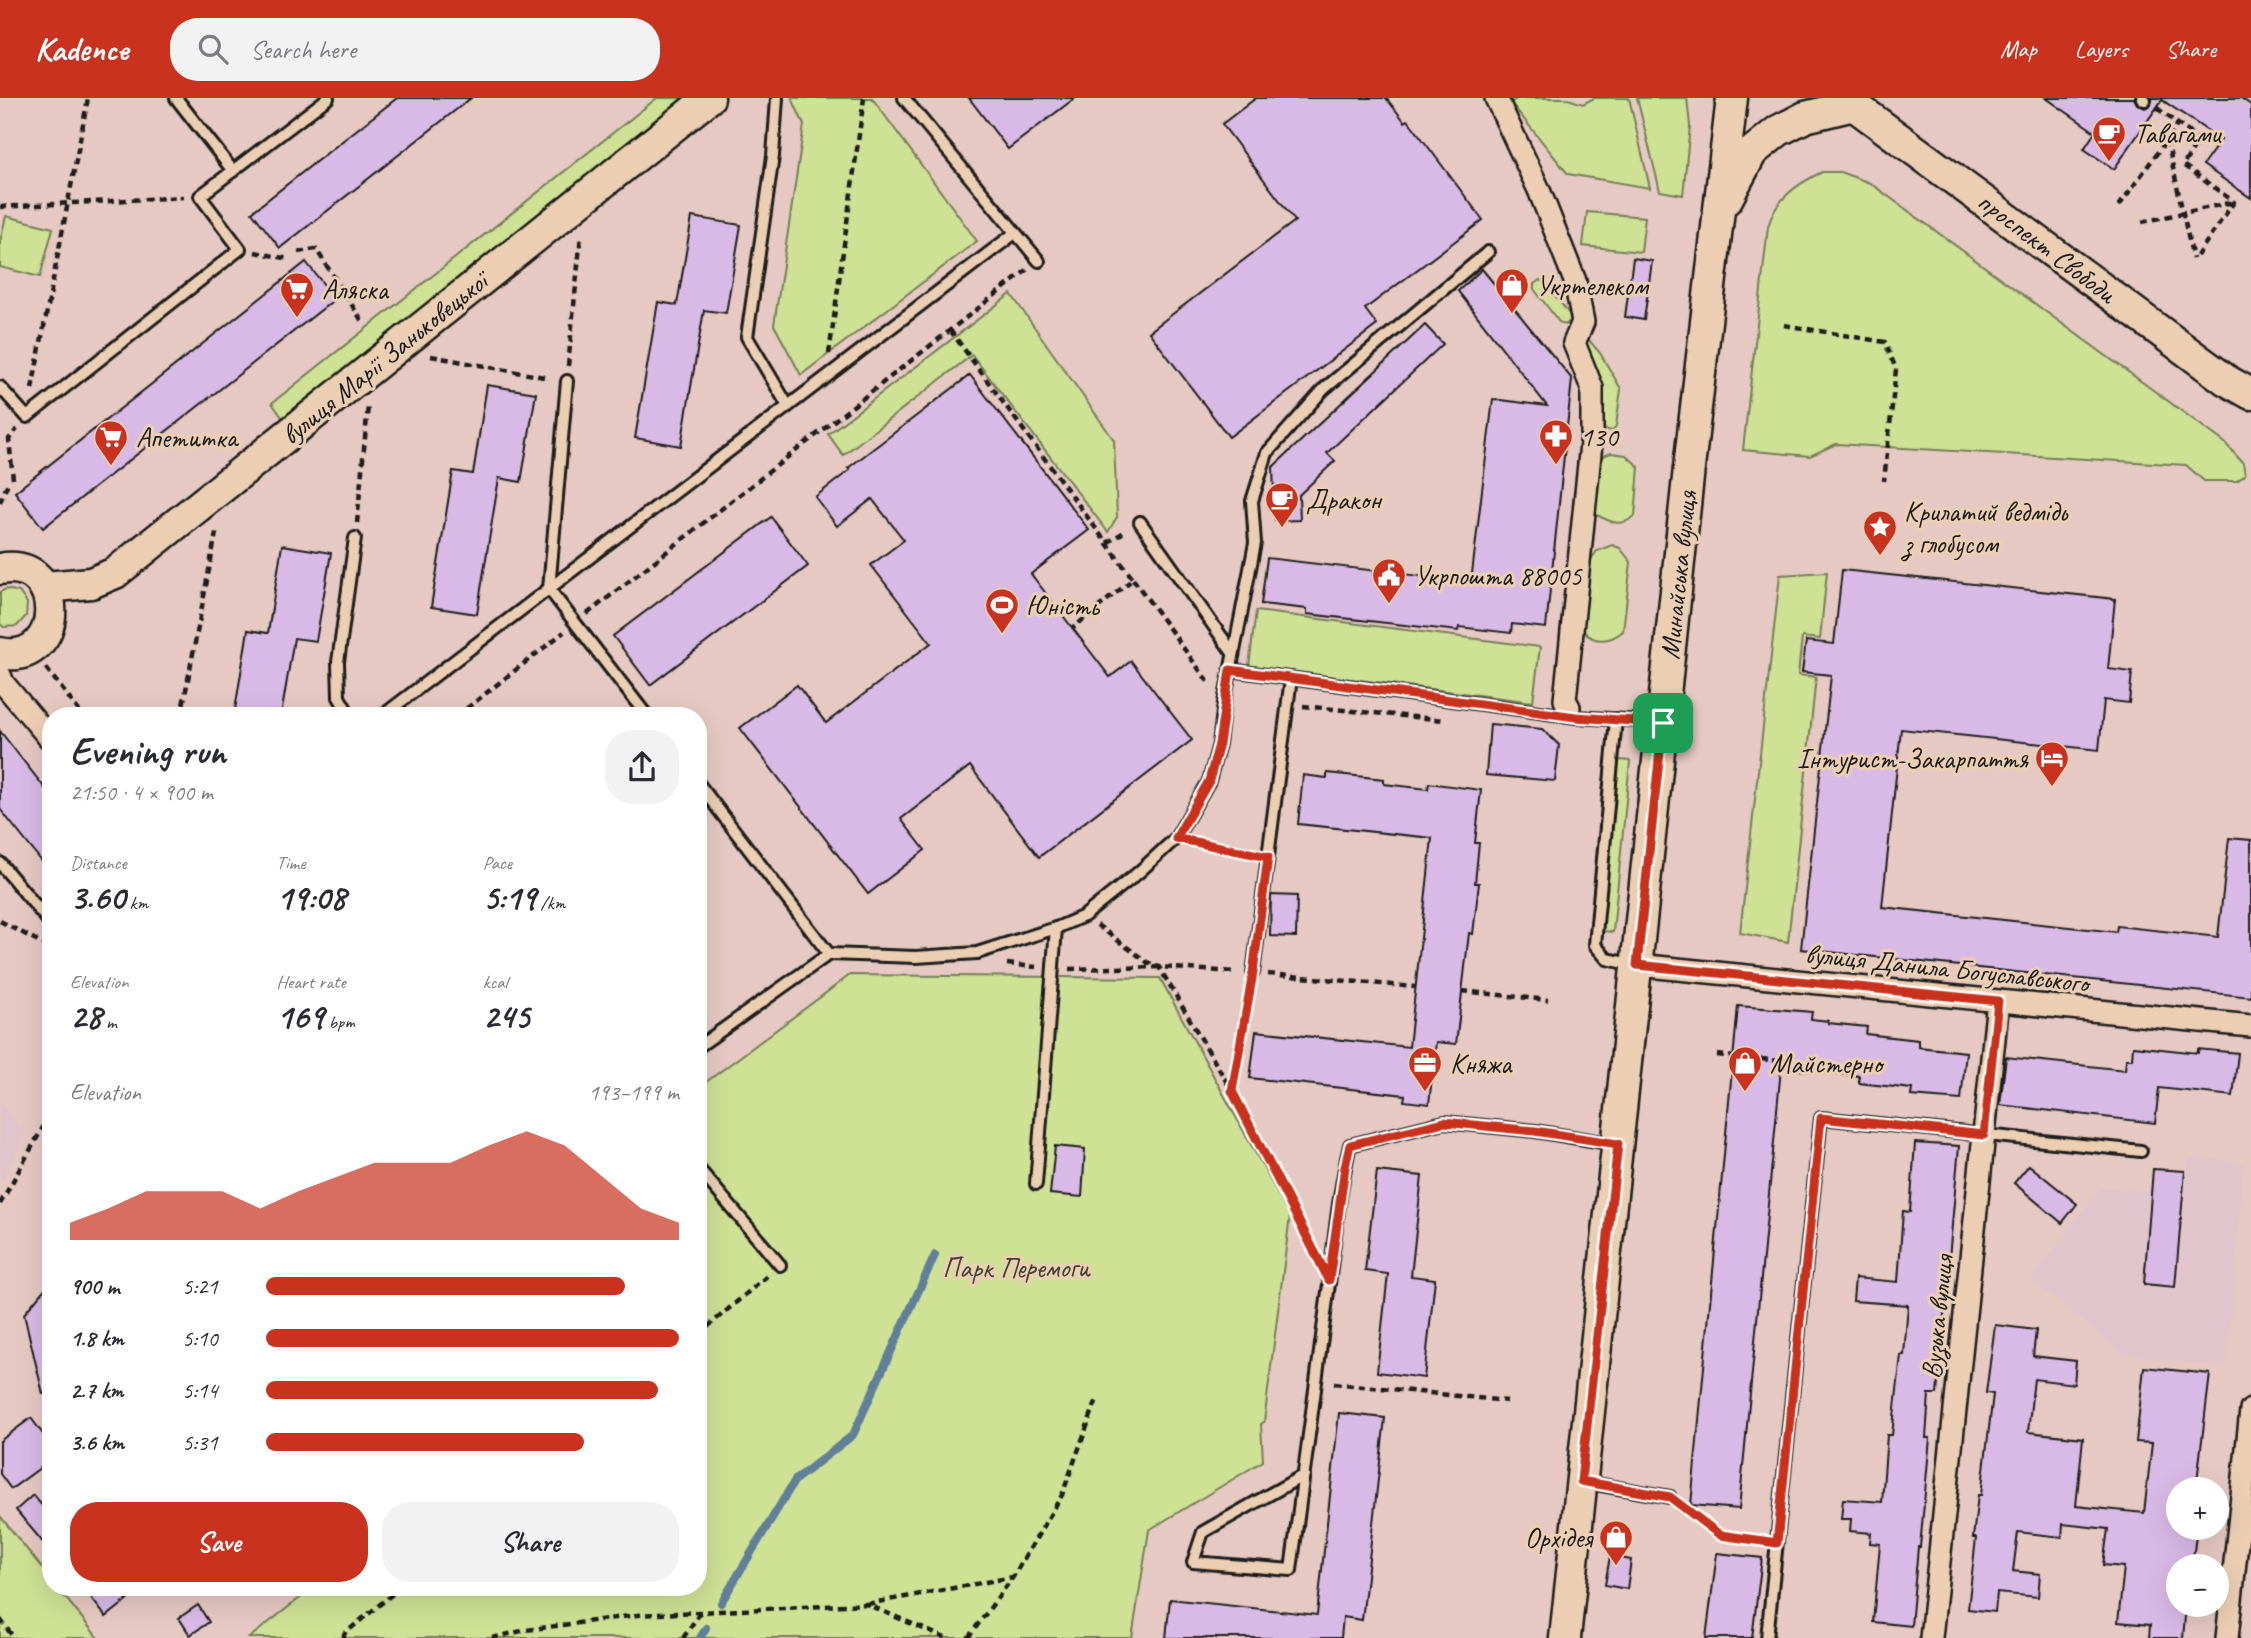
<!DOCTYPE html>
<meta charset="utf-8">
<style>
:root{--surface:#fff;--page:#f2f2f3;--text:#2b2b33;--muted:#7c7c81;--accent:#c8321e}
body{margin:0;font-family:Caveat,sans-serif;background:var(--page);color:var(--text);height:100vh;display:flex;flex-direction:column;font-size:26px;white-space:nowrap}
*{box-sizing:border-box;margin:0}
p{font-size:23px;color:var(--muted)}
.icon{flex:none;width:38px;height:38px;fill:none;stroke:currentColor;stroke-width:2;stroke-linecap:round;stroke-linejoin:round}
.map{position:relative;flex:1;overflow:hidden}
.drawer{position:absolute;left:42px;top:609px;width:665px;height:889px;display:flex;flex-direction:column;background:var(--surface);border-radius:28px;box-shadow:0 7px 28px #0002}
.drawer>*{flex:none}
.controls{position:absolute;left:2166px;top:1379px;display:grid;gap:14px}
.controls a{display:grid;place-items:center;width:63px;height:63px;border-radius:50%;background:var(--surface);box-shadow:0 7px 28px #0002;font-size:35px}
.pin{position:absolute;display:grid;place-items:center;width:60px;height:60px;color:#fff;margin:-30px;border-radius:14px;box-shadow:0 4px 10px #0006}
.round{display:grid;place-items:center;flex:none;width:74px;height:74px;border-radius:28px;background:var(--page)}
.head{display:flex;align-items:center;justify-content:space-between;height:119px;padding:0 28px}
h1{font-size:38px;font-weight:800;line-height:52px}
.figures{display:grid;grid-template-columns:repeat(3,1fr);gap:10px;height:119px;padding:7px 28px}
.figures div{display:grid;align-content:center}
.figures b{font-size:35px;font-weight:800}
.figures small{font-size:19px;font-weight:400}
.figures p{font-size:19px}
.chart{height:196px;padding:14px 28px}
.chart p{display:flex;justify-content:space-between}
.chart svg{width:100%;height:126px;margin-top:7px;fill:var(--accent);opacity:.7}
.button{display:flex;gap:14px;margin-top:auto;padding:14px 28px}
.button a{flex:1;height:80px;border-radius:28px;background:var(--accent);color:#fff;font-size:28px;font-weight:800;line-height:80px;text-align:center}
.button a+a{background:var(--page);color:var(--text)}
ul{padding:0 28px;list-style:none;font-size:23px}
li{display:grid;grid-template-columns:112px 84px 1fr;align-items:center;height:52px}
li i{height:18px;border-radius:9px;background:var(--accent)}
header{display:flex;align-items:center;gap:42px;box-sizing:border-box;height:98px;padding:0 35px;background:var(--accent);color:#fff}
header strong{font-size:33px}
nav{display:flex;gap:38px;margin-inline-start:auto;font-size:24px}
.search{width:490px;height:63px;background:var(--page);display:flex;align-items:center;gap:18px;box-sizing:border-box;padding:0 24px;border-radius:28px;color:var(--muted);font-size:26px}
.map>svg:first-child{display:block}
.built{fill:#e2c4cd}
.green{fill:#cee195;stroke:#757e58;stroke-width:2}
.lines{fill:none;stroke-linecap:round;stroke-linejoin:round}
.stream{stroke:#617f98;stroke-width:8}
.building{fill:#d9bae6;stroke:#1c1c1c;stroke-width:2}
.lane-casing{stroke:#1c1c1c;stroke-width:16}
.street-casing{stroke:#1c1c1c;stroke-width:26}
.secondary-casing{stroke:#1c1c1c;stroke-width:35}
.path{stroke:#1c1c1c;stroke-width:4.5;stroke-dasharray:7 5;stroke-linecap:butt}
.lane{stroke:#eccfb3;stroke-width:10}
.street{stroke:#eccfb3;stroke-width:21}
.secondary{stroke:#eccfb3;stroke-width:30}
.route-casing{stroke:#fff;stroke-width:14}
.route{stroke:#c8321e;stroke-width:9}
.labels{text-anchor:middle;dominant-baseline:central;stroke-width:6;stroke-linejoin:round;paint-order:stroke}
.poi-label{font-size:28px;fill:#1c1c1c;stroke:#eccfb3;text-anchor:start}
.street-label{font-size:28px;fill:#1c1c1c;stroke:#eccfb3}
.park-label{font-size:28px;fill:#404334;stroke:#eccfb3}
</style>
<header>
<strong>Kadence</strong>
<div class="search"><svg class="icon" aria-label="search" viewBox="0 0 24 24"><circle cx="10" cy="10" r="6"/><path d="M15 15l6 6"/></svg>Search here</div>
<nav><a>Map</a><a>Layers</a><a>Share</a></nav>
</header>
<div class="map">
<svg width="2251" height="1540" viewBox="0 0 2251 1540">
<rect width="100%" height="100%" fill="#e6c9c2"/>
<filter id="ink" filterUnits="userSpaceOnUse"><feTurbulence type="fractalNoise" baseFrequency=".0143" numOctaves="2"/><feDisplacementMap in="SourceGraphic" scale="14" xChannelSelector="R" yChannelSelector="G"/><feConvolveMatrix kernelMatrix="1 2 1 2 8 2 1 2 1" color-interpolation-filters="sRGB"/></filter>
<g filter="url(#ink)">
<!-- built -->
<g class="built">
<path d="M0 1004 25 1035 0 1087Z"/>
<path d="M2189 1059 2244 1065 2226 1269 2124 1256 2031 1182 2100 1090 2149 1094 2141 1187 2178 1192Z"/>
</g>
<!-- green -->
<g class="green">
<path d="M657 0H687L284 322 272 305Z"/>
<path d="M792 0H872L977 143 801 277 774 227 804 27Z"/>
<path d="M1517 0H1565L1583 6 1594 0H1629L1650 90 1568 76 1511 5Z"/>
<path d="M1637 0H1687L1690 28 1683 97 1660 93Z"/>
<path d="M1822 74H1840L1870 85 2224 344 2243 365 2245 377 2237 383H2204L2186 367 1836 346 1810 358 1743 352 1768 129C1775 101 1797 86 1822 74Z"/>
<path d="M1587 114 1645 119 1641 154 1583 148Z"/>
<path d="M6 118 53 130 40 179 0 169V144Z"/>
<path d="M1540 182 1544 184 1570 217 1571 222 1565 227 1559 224 1534 191V186Z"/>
<path d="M1011 196 1114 342 1117 419 1108 434 972 257 843 357 828 336Z"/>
<path d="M1588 241 1600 255 1621 291 1616 328 1613 333 1602 331 1604 308 1585 243Z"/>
<path d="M1611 355 1626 357 1639 369 1635 418C1620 430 1610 424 1595 416L1601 359Z"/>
<path d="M1612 447 1620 450 1631 464 1623 533C1609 545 1590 546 1581 528L1589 464 1597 453Z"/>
<path d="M1827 474 1820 541 1802 539 1798 577 1816 579 1788 844 1740 835 1780 477Z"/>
<path d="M6 491 19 494 27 505 26 518 17 528 4 529 0 526V494Z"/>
<path d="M1256 513 1540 549 1533 604 1249 568Z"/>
<path d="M1619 662 1630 663 1613 834 1602 833Z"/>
<path d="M850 877 1160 880 1290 1118 1264 1324 1261 1326 1263 1363 1149 1432 1132 1540H249L314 1489H698V990Z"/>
<path d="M0 1418 51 1481V1489H57L98 1540H0Z"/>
</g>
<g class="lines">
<!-- stream -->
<g class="stream">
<path d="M721 1505 795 1382 853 1337 935 1157"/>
<path d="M700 1540 706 1530"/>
</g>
</g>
<!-- building -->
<g class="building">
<path d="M397 0H471L280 150 252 114Z"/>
<path d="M969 0H1075L1008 51Z"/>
<path d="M1256 0H1386L1405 24 1408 22 1483 122 1365 211 1377 227 1229 339 1149 234 1295 123 1222 26Z"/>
<path d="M2046 0H2134L2137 6 2145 10 2151 7 2152 0H2241L2251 7V100L2203 67 2221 42 2162 2 2114 71 2084 51 2095 34Z"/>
<path d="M692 119 741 127 726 215 704 212 681 348 635 340 658 204 677 207Z"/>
<path d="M1633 160 1652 163 1644 222 1625 219Z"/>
<path d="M306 164 335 201 43 430 15 394Z"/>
<path d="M1482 171 1572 281 1546 530 1512 526 1511 535 1459 529 1458 533 1307 516V511L1261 506 1267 460 1471 484 1493 301 1547 308 1458 193Z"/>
<path d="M1425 227 1443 246 1327 355 1335 363 1299 397 1300 422 1275 423 1273 369Z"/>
<path d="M970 277 1089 432 1031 476 1110 579 1131 563 1192 642 1039 759 970 668 901 721 925 752 868 796 740 630 797 587 826 625 931 545 871 467 904 442 872 401 837 428 815 399 850 372 848 370Z"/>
<path d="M487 287 536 295 521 384 499 380 477 516 431 509 453 373 473 376Z"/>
<path d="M771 419 808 468 650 587 613 538Z"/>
<path d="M282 447 331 455 316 543 294 540 281 618H234L248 532 268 535Z"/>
<path d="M1842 472 2115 501 2108 571 2132 574 2129 605 2104 602 2099 652 1901 631 1882 809 2116 834 2117 828 2218 839 2229 740 2251 742V899L1801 851 1831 577 1802 574 1806 543 1834 546Z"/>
<path d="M1490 626 1542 631 1559 647 1555 683 1486 677Z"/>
<path d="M0 633 51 698V775L0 711Z"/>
<path d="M1327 675 1384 681V686L1428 691 1429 685 1481 692 1475 745H1479L1475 785H1479L1473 836 1469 835 1456 946 1436 944 1429 1006 1404 1003 1405 997 1250 980 1256 933 1409 949 1432 740 1298 726 1303 677 1327 680Z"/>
<path d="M1271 797 1297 798 1296 839 1270 838Z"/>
<path d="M1738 908 1812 914 1811 921 1828 923V925L1867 929 1866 936 1918 942V949L1966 954 1961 1002 1911 998 1912 991 1859 985V978L1781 970 1739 1411 1691 1407Z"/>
<path d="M2133 948 2198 955V951L2238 955 2233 998 2159 990 2155 1025 2000 1007 2006 959 2125 972 2126 961H2132Z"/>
<path d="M1915 1045 1959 1048 1937 1296H1929L1926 1340H1930L1920 1449H1918L1911 1528 1873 1524 1880 1446 1870 1445 1871 1435 1850 1433 1851 1421H1841L1843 1401 1882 1404 1887 1337H1892L1901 1257H1904L1908 1207 1853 1203 1855 1180 1898 1184 1903 1113 1910 1114Z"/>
<path d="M1055 1048 1085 1051 1082 1099 1050 1096Z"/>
<path d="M2029 1067 2077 1106 2062 1125 2014 1085Z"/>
<path d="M2153 1071 2185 1073 2175 1189 2144 1186Z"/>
<path d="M1377 1073 1422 1078 1411 1178 1435 1181 1424 1280 1377 1274 1388 1176 1365 1173Z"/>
<path d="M51 1183V1295L43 1296 24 1216Z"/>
<path d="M1995 1227 2036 1232 2033 1258 2076 1263 2074 1286 2034 1281 2028 1334 2083 1340 2076 1408 2144 1415 2152 1345 2136 1344 2144 1269 2210 1276 2196 1391 2182 1389 2179 1391 2177 1430H2197L2192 1468H2179V1507H2186L2183 1540H2149L2150 1527 2118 1524 2124 1469 2103 1467 2108 1431 2063 1426 2062 1439 2018 1434 2013 1473 2040 1476 2038 1499 1997 1495 1995 1514 1968 1511 1976 1440H1973L1978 1397H1981L1993 1296 1986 1295Z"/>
<path d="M1339 1315 1385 1320 1362 1522 1343 1519 1341 1540H1166L1170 1501 1317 1517Z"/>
<path d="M31 1320 51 1347V1362L11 1391 0 1376V1343Z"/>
<path d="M33 1397 51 1418V1454L16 1412Z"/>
<path d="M1717 1455 1762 1460 1752 1540H1706Z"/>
<path d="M1610 1458 1631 1462 1627 1491 1605 1487Z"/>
<path d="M83 1489H144L106 1519Z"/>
<path d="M198 1507 209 1524 190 1537 179 1520Z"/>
</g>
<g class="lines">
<!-- lane casing -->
<g class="lane-casing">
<g id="lane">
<path d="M176 0 233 73"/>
<path d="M777 0 773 58 747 239 788 308"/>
<path d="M904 0 1039 163"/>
<path d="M2142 0 2145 2"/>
<path d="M567 283 549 491 647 618"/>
<path d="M0 289 27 319 240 151 200 98 328 0"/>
<path d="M1140 424 1233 555"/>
<path d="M1230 572 1576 619 1660 624"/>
<path d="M350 618 339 599 338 564 355 440"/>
<path d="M382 618 1015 135"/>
<path d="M1616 621 1595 847 1607 861 1635 867"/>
<path d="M698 685 829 856"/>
<path d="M0 765 51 826"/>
<path d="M1253 875 1291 580"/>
<path d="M698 949 829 856 916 859 977 855 1056 830 1084 818 1139 774 1176 740 1209 683 1219 646 1224 605 1255 445 1252 403 1267 355 1324 291 1488 154"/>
<path d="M698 1070 780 1167"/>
<path d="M1036 1086 1056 830"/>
<path d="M1304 1377 1203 1434 1193 1464 1291 1472C1303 1382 1315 1291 1327 1201 1334 1150 1338 1097 1350 1047L1444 1024 1535 1033 1615 1046"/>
<path d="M1584 1384 1670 1399"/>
<path d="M1767 1540 1821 1020 2141 1053"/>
</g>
</g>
<!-- street casing -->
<g class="street-casing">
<g id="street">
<path d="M1496 0 1539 92 1575 183 1583 224 1574 245 1592 290V336L1565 602 1569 609"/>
<path d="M0 577 3 585 51 642"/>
<path d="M1637 867 2251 928"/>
<path d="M1931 1540 1998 903"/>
<path d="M2227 1540 2251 1312"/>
</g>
</g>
<!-- secondary casing -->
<g class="secondary-casing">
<g id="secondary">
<path d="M1844 0 2226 282 2251 296"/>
<path d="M1727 101 1752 54 1778 33 1805 19 1854 7"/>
<path d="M0 471C68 458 66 569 0 555"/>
<path d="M45 489 91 485 115 475 709 0"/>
<path d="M1565 1540 1689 370 1732 0"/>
</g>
</g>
<!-- path -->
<g class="path">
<path d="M2157 10 2199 42 2183 67 2234 104 2194 162"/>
<path d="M2167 42 2193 161"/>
<path d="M2119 108 2178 26"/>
<path d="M0 109 184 99"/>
<path d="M2142 124 2233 104"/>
<path d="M255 154 289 161"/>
<path d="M298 154 316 151 362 223"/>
<path d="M1784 227 1885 244 1896 271 1884 383"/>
<path d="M950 232 1133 481 1073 530"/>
<path d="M829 256 864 0"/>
<path d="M431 258 549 280"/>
<path d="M568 268 581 137"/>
<path d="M32 291 88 0"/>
<path d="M13 381 9 341 17 331"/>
<path d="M0 404 8 385"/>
<path d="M357 425 368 308"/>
<path d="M1107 445 1127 432"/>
<path d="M1133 481 1209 585"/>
<path d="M587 516 1027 172"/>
<path d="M46 570 83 618"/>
<path d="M1303 608 1444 622"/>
<path d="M181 618 217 430"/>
<path d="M457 618 564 534"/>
<path d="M1194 743 1254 756"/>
<path d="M0 823 51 850"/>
<path d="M1097 827 1147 864 1159 869 1232 993"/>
<path d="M1007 866 1036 869"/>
<path d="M1069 871 1159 869 1235 874"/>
<path d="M1268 876 1415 889"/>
<path d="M1250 890 1232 993 1315 1153"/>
<path d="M1462 893 1548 902"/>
<path d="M1717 957 1734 959"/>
<path d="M1761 961 1781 963"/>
<path d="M0 1106 51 1015"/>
<path d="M698 1237 767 1178"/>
<path d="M1334 1285 1507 1303"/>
<path d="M1681 1408 1720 1437 1760 1443"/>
<path d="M867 1506 1013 1479"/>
<path d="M0 1521 14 1540"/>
<path d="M344 1540V1536L401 1489"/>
<path d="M492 1540 526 1532 637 1517 866 1506 945 1540"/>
<path d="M683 1540 700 1515"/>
<path d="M968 1540 1013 1479 1062 1397 1097 1301"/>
</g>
<!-- lane -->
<use href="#lane" class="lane"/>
<!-- street -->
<use href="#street" class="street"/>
<!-- secondary -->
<use href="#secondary" class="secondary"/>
</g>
</g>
<g class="lines" filter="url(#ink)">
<!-- route casing -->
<g class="route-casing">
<path id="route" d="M1230 572 1576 619 1663 625 1637 867 1998 903 1984 1037 1821 1020 1777 1445 1720 1437 1670 1399 1581 1383 1618 1046 1535 1033 1444 1024 1350 1047 1345 1069 1329 1182 1232 993 1253 875 1268 759 1176 740 1209 683 1219 646Z"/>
</g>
<!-- route -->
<use href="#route" class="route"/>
</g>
<!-- icons -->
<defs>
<g id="cafe-pin" transform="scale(1.75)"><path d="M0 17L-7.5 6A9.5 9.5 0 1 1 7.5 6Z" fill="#c8321e" stroke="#eccfb3"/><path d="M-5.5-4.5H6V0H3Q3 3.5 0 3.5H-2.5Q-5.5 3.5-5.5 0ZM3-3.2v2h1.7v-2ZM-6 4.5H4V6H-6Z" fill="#fff"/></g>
<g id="shop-pin" transform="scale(1.75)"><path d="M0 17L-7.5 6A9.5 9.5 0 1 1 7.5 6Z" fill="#c8321e" stroke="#eccfb3"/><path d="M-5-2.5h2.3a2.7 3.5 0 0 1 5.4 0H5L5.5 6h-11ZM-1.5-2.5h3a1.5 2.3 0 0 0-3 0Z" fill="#fff"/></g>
<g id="supermarket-pin" transform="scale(1.75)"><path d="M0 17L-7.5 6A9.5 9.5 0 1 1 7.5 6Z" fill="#c8321e" stroke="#eccfb3"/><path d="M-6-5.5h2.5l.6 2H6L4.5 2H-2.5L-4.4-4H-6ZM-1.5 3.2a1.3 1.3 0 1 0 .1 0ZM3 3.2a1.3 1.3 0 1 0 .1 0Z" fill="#fff"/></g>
<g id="pharmacy-pin" transform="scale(1.75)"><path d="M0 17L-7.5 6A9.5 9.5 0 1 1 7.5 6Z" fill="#c8321e" stroke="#eccfb3"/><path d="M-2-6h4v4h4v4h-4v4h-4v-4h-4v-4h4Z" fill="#fff"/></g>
<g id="sight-pin" transform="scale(1.75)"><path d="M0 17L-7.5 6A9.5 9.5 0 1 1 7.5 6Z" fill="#c8321e" stroke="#eccfb3"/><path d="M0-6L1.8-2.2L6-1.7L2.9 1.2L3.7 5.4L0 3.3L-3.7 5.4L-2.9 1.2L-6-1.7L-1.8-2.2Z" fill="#fff"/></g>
<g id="civic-pin" transform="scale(1.75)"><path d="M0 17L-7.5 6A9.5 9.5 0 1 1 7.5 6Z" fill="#c8321e" stroke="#eccfb3"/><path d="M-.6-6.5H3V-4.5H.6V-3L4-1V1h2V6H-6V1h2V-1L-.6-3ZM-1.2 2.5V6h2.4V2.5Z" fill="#fff"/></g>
<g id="stadium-pin" transform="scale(1.75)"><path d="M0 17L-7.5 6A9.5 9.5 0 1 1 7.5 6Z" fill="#c8321e" stroke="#eccfb3"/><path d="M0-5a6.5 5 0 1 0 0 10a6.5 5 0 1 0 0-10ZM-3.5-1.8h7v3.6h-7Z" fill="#fff"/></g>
<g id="hotel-pin" transform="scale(1.75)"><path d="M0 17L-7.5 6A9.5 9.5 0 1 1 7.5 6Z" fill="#c8321e" stroke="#eccfb3"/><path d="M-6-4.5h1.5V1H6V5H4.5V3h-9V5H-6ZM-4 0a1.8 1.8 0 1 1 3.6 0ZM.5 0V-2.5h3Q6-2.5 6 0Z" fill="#fff"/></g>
<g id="office-pin" transform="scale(1.75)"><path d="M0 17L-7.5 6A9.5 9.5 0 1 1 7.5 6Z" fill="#c8321e" stroke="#eccfb3"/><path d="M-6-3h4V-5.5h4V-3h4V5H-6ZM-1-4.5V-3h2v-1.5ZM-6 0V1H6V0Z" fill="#fff"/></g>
</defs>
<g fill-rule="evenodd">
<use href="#cafe-pin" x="2109" y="35"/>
<use href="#shop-pin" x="1512" y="187"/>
<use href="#supermarket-pin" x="297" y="191"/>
<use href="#pharmacy-pin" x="1556" y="338"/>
<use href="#supermarket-pin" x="111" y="339"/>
<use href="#cafe-pin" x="1282" y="401"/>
<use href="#sight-pin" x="1880" y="429"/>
<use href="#civic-pin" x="1389" y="477"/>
<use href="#stadium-pin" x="1002" y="507"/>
<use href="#hotel-pin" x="2052" y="660"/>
<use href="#office-pin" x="1425" y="965"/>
<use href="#shop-pin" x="1745" y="965"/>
<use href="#shop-pin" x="1616" y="1439"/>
</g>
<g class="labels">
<!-- poi labels -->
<g class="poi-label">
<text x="2134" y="35">Тавагами</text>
<text x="1536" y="187">Укртелеком</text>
<text x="322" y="191">Аляска</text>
<text x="1580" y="338">130</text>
<text x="136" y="339">Апетитка</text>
<text x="1306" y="401">Дракон</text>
<text x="1904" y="413">Крилатий ведмідь<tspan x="1904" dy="32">з глобусом</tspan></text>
<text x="1414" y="477">Укрпошта 88005</text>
<text x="1026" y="507">Юність</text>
<text x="2028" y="660" text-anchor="end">Інтурист-Закарпаття</text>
<text x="1450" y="965">Княжа</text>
<text x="1770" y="965">Майстерно</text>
<text x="1592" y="1439" text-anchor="end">Орхідея</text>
</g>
<!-- street labels -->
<g class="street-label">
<text transform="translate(2047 149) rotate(37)">проспект Свободи</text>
<text transform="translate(384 260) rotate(-39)">вулиця Марії Заньковецької</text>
<text transform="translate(1678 477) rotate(-84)">Минайська вулиця</text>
<text transform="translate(1947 870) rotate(6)">вулиця Данила Богуславського</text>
<text transform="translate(1937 1219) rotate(-84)">Вузька вулиця</text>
</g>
<!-- park labels -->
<g class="park-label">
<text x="1016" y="1169">Парк Перемоги</text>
</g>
</g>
</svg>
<div class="controls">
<a>+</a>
<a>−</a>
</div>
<div class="pin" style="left:1663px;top:625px;background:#1e9e55"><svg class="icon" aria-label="arrive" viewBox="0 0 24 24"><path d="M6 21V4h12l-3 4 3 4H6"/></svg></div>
<section class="drawer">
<div class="head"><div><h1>Evening run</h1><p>21:50 · 4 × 900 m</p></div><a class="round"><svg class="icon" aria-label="share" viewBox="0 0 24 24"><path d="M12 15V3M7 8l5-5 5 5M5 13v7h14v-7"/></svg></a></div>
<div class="figures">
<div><p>Distance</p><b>3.60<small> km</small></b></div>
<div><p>Time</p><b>19:08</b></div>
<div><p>Pace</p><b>5:19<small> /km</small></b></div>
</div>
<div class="figures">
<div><p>Elevation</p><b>28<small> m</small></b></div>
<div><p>Heart rate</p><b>169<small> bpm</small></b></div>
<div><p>kcal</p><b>245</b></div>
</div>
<div class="chart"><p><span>Elevation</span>193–199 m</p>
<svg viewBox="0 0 160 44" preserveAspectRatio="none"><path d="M0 44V38L10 33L20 27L30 27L40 27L50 33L60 27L70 22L80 17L90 17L100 17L110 11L120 6L130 11L140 22L150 33L160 38V44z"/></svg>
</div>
<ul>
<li><b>900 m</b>5:21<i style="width:87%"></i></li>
<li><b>1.8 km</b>5:10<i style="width:100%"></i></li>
<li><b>2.7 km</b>5:14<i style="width:95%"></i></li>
<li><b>3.6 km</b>5:31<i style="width:77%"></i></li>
</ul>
<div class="button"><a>Save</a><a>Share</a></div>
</section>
</div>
